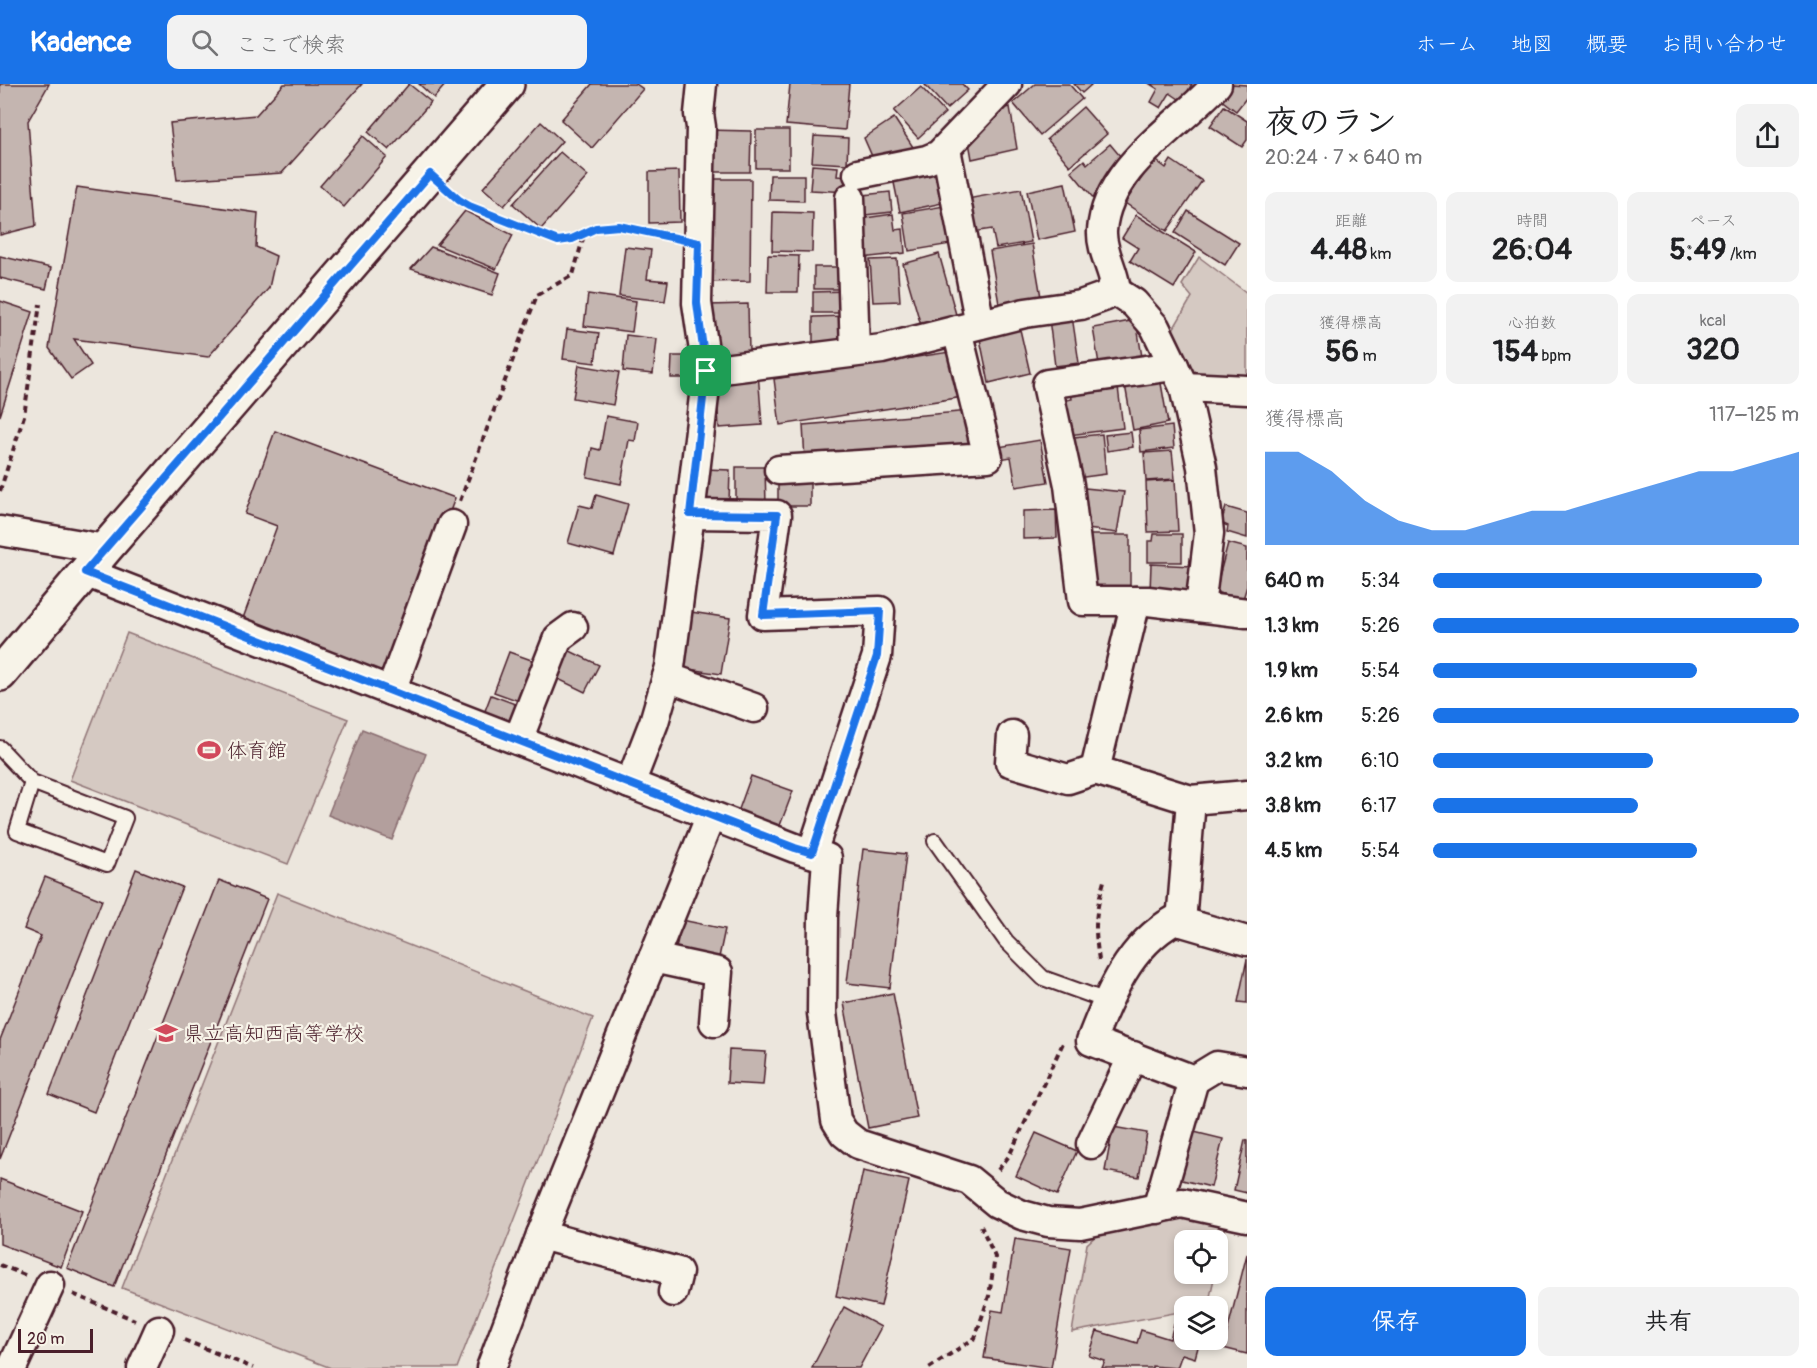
<!DOCTYPE html>
<html lang="ja">
<meta charset="utf-8">
<style>
:root{--surface:#fff;--page:#f2f2f2;--text:#202124;--muted:#757577;--accent:#1a73e8}
body{margin:0;font-family:Pangolin,"Klee One",sans-serif;background:var(--page);color:var(--text);height:100vh;display:flex;flex-direction:column;font-size:22px;white-space:nowrap}
*{box-sizing:border-box;margin:0}
p{font-size:20px;color:var(--muted)}
.icon{flex:none;width:33px;height:33px;fill:none;stroke:currentColor;stroke-width:2;stroke-linecap:round;stroke-linejoin:round}
.map{position:relative;flex:1;overflow:hidden}
.side{display:flex;flex-direction:column;background:var(--surface);width:570px}
.side>*{flex:none}
.controls{position:absolute;left:1174px;top:1146px;display:grid;gap:12px}
.controls a{display:grid;place-items:center;width:54px;height:54px;border-radius:12px;background:var(--surface);box-shadow:0 3px 9px #0003;font-size:30px}
.scale{position:absolute;left:18px;bottom:15px;width:75px;box-sizing:border-box;padding-left:6px;border:3px solid #4a1f2b;border-top:0;font-size:16px;line-height:21px;white-space:nowrap;color:#4a1f2b;-webkit-text-stroke:4px #f7f3e8;paint-order:stroke}
.pin{position:absolute;display:grid;place-items:center;width:51px;height:51px;color:#fff;margin:-26px;border-radius:12px;box-shadow:0 3px 9px #0006}
.round{display:grid;place-items:center;flex:none;width:63px;height:63px;border-radius:12px;background:var(--page)}
.head{display:flex;align-items:center;justify-content:space-between;height:102px;padding:0 18px}
h1{font-size:33px;font-weight:700;line-height:45px}
.stats{display:grid;grid-template-columns:repeat(3,1fr);gap:9px;height:102px;padding:6px 18px}
.stats div{display:grid;align-content:center;border-radius:12px;background:var(--page);text-align:center}
.stats b{font-size:30px;font-weight:700}
.stats small{font-size:16px;font-weight:400}
.stats p{font-size:16px}
.chart{height:168px;padding:12px 18px}
.chart p{display:flex;justify-content:space-between}
.chart svg{width:100%;height:108px;margin-top:6px;fill:var(--accent);opacity:.7}
.cta{display:flex;gap:12px;margin-top:auto;padding:12px 18px}
.cta a{flex:1;height:69px;border-radius:12px;background:var(--accent);color:#fff;font-size:24px;font-weight:700;line-height:69px;text-align:center}
.cta a+a{background:var(--page);color:var(--text)}
ul{padding:0 18px;list-style:none;font-size:20px}
li{display:grid;grid-template-columns:96px 72px 1fr;align-items:center;height:45px}
li i{height:15px;border-radius:8px;background:var(--accent)}
header{display:flex;align-items:center;gap:36px;box-sizing:border-box;height:84px;padding:0 30px;background:var(--accent);color:#fff}
header strong{font-size:28px}
nav{display:flex;gap:33px;margin-inline-start:auto;font-size:21px}
.search{width:420px;height:54px;background:var(--page);display:flex;align-items:center;gap:15px;box-sizing:border-box;padding:0 21px;border-radius:12px;color:var(--muted);font-size:22px}
main{display:flex;flex:1;min-height:0}
.map>svg:first-child{display:block}
.green{fill:#d5c9c2;stroke:#907476;stroke-width:1.5}
.water{fill:#b39f9d;stroke:#896c6f;stroke-width:1.5}
.building{fill:#c4b5b0;stroke:#4a1f2b;stroke-width:1.5}
.lines{fill:none;stroke-linecap:round;stroke-linejoin:round}
.lane-casing{stroke:#4a1f2b;stroke-width:18}
.street-casing{stroke:#4a1f2b;stroke-width:33}
.secondary-casing{stroke:#4a1f2b;stroke-width:38}
.path{stroke:#4a1f2b;stroke-width:4;stroke-dasharray:6 4.5;stroke-linecap:butt}
.lane{stroke:#f7f3e8;stroke-width:14}
.street{stroke:#f7f3e8;stroke-width:28}
.secondary{stroke:#f7f3e8;stroke-width:33}
.route-casing{stroke:#fff;stroke-width:12}
.route{stroke:#1a73e8;stroke-width:8}
.labels{text-anchor:middle;dominant-baseline:central;stroke-width:4.5;stroke-linejoin:round;paint-order:stroke}
.poi-label{font-size:20px;fill:#4a1f2b;stroke:#f7f3e8;text-anchor:start}
</style>
<header>
<strong>Kadence</strong>
<div class="search"><svg class="icon" aria-label="search" viewBox="0 0 24 24"><circle cx="10" cy="10" r="6"/><path d="M15 15l6 6"/></svg>ここで検索</div>
<nav><a>ホーム</a><a>地図</a><a>概要</a><a>お問い合わせ</a></nav>
</header>
<main>
<div class="map">
<svg width="1247" height="1284" viewBox="0 0 1247 1284">
<rect width="100%" height="100%" fill="#ece6dd"/>
<filter id="ink" filterUnits="userSpaceOnUse"><feTurbulence type="fractalNoise" baseFrequency=".0167" numOctaves="2"/><feDisplacementMap in="SourceGraphic" scale="12" xChannelSelector="R" yChannelSelector="G"/><feConvolveMatrix kernelMatrix="1 2 1 2 8 2 1 2 1" color-interpolation-filters="sRGB"/></filter>
<g filter="url(#ink)">
<!-- green -->
<g class="green">
<path d="M1199 173 1247 209V296L1192 290 1172 247 1192 213 1182 201Z"/>
<path d="M127 549 348 635 288 780 70 696Z"/>
<path d="M277 809 593 934 457 1284H331L122 1204Z"/>
<path d="M1180 1133 1225 1142 1218 1175V1156H1185V1190H1215L1208 1222H1185V1227L1072 1248 1087 1160 1100 1148Z"/>
</g>
<!-- water -->
<path class="water" d="M362 645 426 670 392 756 328 731Z"/>
<!-- building -->
<g class="building">
<path d="M0 0H49L28 37 36 142 0 151Z"/>
<path d="M284 0H362L282 89 177 96 170 39 256 31Z"/>
<path d="M409 0 431 18 389 66 368 48Z"/>
<path d="M419 0H446L434 14Z"/>
<path d="M592 0H636L643 5 592 64 561 36Z"/>
<path d="M790 0H849L845 46 786 41Z"/>
<path d="M927 0H962L968 6 947 25 925 1Z"/>
<path d="M1035 0H1069L1082 15 1040 51 1013 19Z"/>
<path d="M1074 0H1092L1082 9Z"/>
<path d="M1150 0H1192L1182 17 1170 9 1161 24 1151 18 1158 5Z"/>
<path d="M1231 0 1247 1V13L1236 27 1220 15Z"/>
<path d="M921 3 945 29 918 54 894 27Z"/>
<path d="M1224 22 1247 37V56L1242 63 1210 42Z"/>
<path d="M1010 23 1017 65 972 75 969 58 994 26Z"/>
<path d="M1083 23 1107 50 1070 82 1047 55Z"/>
<path d="M894 34 915 66 875 79 864 54Z"/>
<path d="M541 38 562 57 504 122 483 104Z"/>
<path d="M706 46 751 47 750 88H705Z"/>
<rect x="756" y="46" width="33" height="38"/>
<path d="M363 52 387 73 344 123 320 102Z"/>
<path d="M814 52 848 54 847 80 812 78Z"/>
<path d="M1110 60 1126 79 1114 99 1094 115 1071 87 1084 76 1087 80Z"/>
<path d="M560 68 588 92 541 145 513 120Z"/>
<path d="M1154 75 1166 84 1171 76 1202 97 1167 147 1125 119Z"/>
<path d="M940 80 947 118 900 128 892 89Z"/>
<path d="M812 81 838 83 837 92 852 93 851 108 810 106Z"/>
<path d="M679 87 680 138 649 139V88Z"/>
<path d="M770 91H804V117L769 116Z"/>
<path d="M705 95H751L750 197 706 198Z"/>
<path d="M1065 99 1075 148 1037 156 1027 107Z"/>
<path d="M77 103 258 129 256 163 276 172 269 204 208 273 74 255 91 281 71 295 49 264Z"/>
<path d="M1021 105 1031 158 996 164 992 145 973 148 967 115Z"/>
<path d="M890 108 892 128 856 132 854 112Z"/>
<path d="M944 122 951 160 909 167 903 129Z"/>
<path d="M465 127 513 151 496 185 437 161Z"/>
<path d="M1188 127 1239 159 1225 181 1175 149Z"/>
<path d="M773 128 813 129 812 168 772 167Z"/>
<path d="M893 130 895 146 903 145 905 169 862 174 858 135Z"/>
<path d="M1136 131 1196 168 1174 204 1130 177 1138 164 1122 154Z"/>
<path d="M1032 160 1041 213 999 220 990 167Z"/>
<path d="M431 163 500 189 492 211 411 185Z"/>
<path d="M625 163 651 166 647 195 668 197 665 217 619 212Z"/>
<path d="M939 170 957 234 922 245 903 180Z"/>
<path d="M768 171 799 172 798 208H767Z"/>
<path d="M0 172 51 184 46 205 0 194Z"/>
<path d="M897 175 900 217 873 218 870 176Z"/>
<rect x="814" y="183" width="32" height="22"/>
<path d="M847 207 846 229H813V208Z"/>
<path d="M588 210 636 217 632 248 584 242Z"/>
<path d="M0 217 33 228 0 332Z"/>
<path d="M748 220 749 269 708 270V221Z"/>
<path d="M846 232 847 258 813 260V233Z"/>
<path d="M1072 232 1079 279 1055 282 1049 235Z"/>
<path d="M1136 236 1142 273 1099 280 1093 244Z"/>
<path d="M1019 241 1030 289 989 299 979 250Z"/>
<path d="M567 245 599 249 595 279 563 275Z"/>
<path d="M626 251 657 255 653 290 623 287Z"/>
<path d="M956 267 963 313 780 341 774 295Z"/>
<path d="M672 272H698L697 294H671Z"/>
<path d="M579 281 619 288 613 321 573 314Z"/>
<path d="M758 288 762 341 719 344 716 291Z"/>
<path d="M1159 288 1168 339 1133 346 1124 295Z"/>
<path d="M1117 295 1123 344 1069 351 1062 317 1072 315 1070 301Z"/>
<path d="M971 327 978 366 805 377 803 341Z"/>
<path d="M606 332 638 338 635 357 629 356 621 400 587 393 592 364 600 366Z"/>
<path d="M1172 342 1174 364 1141 368 1139 346Z"/>
<path d="M275 347 455 414 389 591 242 537 277 442 245 430Z"/>
<path d="M1131 348 1133 363 1107 367 1105 351Z"/>
<path d="M1102 350 1106 390 1077 394 1074 353Z"/>
<path d="M1040 356 1048 398 1016 403 1011 373 1000 375 998 363Z"/>
<path d="M1172 367 1175 395 1146 397 1144 369Z"/>
<path d="M736 383H765L766 421H736Z"/>
<path d="M705 385 730 386 729 419 704 418Z"/>
<rect x="778" y="390" width="32" height="32"/>
<path d="M1175 396 1178 447 1148 448 1146 398Z"/>
<path d="M1085 404 1124 408 1117 449 1080 444Z"/>
<path d="M596 411 628 420 614 472 568 459 579 421 592 424Z"/>
<path d="M1226 423 1247 429V454L1227 448 1228 442 1221 439Z"/>
<path d="M1056 426 1057 454 1023 455V427Z"/>
<path d="M1154 450H1182V478H1148V457H1153Z"/>
<path d="M1087 451H1130V503H1086Z"/>
<path d="M1228 459 1247 464V502L1243 515 1215 508Z"/>
<path d="M1151 480 1192 482 1191 510 1150 508Z"/>
<path d="M691 528 730 534 721 590 682 584Z"/>
<path d="M568 566 599 581 585 608 554 593Z"/>
<path d="M509 568 537 578 522 618 494 608Z"/>
<path d="M491 611 523 623 515 645 483 632Z"/>
<path d="M751 692 793 707 779 744 738 728Z"/>
<path d="M863 765 906 770 890 904 847 899Z"/>
<path d="M136 785 182 803 94 1028 49 1010Z"/>
<path d="M45 793 102 816 0 1075V956L41 852 24 845Z"/>
<path d="M219 796 267 815 114 1203 67 1184Z"/>
<path d="M682 836 725 845 718 878 675 869Z"/>
<path d="M1247 875V919L1238 918Z"/>
<path d="M893 909 917 1034 868 1044 844 919Z"/>
<path d="M729 966 766 968 763 1001 727 999Z"/>
<path d="M1113 1043 1147 1049 1139 1093 1105 1087Z"/>
<path d="M1190 1047 1223 1055 1211 1103 1178 1095Z"/>
<path d="M1036 1049 1077 1067 1057 1111 1016 1092Z"/>
<path d="M1245 1056 1247 1057V1109L1234 1106Z"/>
<path d="M863 1087 909 1097 881 1222 836 1212Z"/>
<path d="M0 1095 82 1127 61 1183 0 1160Z"/>
<path d="M1015 1155 1071 1164 1051 1284 984 1274 992 1226 1003 1228Z"/>
<path d="M1247 1170V1270L1223 1264Z"/>
<path d="M844 1223 881 1243 859 1284H812Z"/>
<path d="M1174 1240 1185 1244V1256H1200L1195 1274 1182 1270 1177 1284 1152 1282V1284H1102L1105 1277 1089 1272 1097 1247 1137 1259 1141 1246 1170 1255Z"/>
</g>
<g class="lines">
<!-- lane casing -->
<g class="lane-casing">
<g id="lane">
<path d="M0 664 32 698 125 734 107 780 17 747 32 698"/>
<path d="M935 757 1006 857 1043 894 1107 917"/>
</g>
</g>
<!-- street casing -->
<g class="street-casing">
<g id="street">
<path d="M946 65 980 240"/>
<path d="M858 90 927 76 939 71 1007 0"/>
<path d="M850 114 855 268"/>
<path d="M1112 205 1134 219 1155 243 1184 303 1202 383 1209 449 1200 523"/>
<path d="M1174 282 1047 300 1069 401 1083 517H1148L1247 529"/>
<path d="M707 287 882 265 1025 229 1081 221 1106 212 1115 200C1112 183 1101 165 1102 147 1106 83 1179 42 1217 0"/>
<path d="M1184 303 1247 306"/>
<path d="M779 386 988 373 957 246"/>
<path d="M690 430 707 287 697 219 701 43 699 30 702 0"/>
<path d="M0 447 105 465"/>
<path d="M85 488 795 764 827 774 823 833 822 929 836 1036 844 1049 858 1060 969 1096 997 1119 1022 1131 1048 1138 1080 1140 1182 1119 1247 1133"/>
<path d="M1136 517 1095 686 1191 716 1247 711"/>
<path d="M667 593 754 624"/>
<path d="M391 607 452 441"/>
<path d="M1012 651 1010 678 1068 695 1095 686"/>
<path d="M518 656 558 554 573 543"/>
<path d="M630 700 654 638 670 583 690 430 777 431 763 531 880 527 877 572 812 769"/>
<path d="M1181 838 1191 716"/>
<path d="M1247 857 1175 836C1129 861 1109 911 1091 957L1194 996 1217 982 1247 987"/>
<path d="M653 874 718 888 714 938"/>
<path d="M1091 1060 1133 972"/>
<path d="M1157 1125 1194 996"/>
<path d="M541 1151 678 1188 673 1208"/>
<path d="M12 1284 50 1201"/>
<path d="M142 1284 159 1246"/>
<path d="M491 1284 541 1151 711 731"/>
</g>
</g>
<!-- secondary casing -->
<g class="secondary-casing">
<path id="secondary" d="M0 590 105 465 507 0"/>
</g>
<!-- path -->
<g class="path">
<path d="M450 108 469 122 558 157 572 155 596 144 619 142 674 154"/>
<path d="M0 407 24 332 40 220"/>
<path d="M460 417 537 211 573 191 584 151"/>
<path d="M1099 876C1094 843 1095 829 1104 797"/>
<path d="M998 1086 1009 1072 1064 957"/>
<path d="M0 1181 27 1192"/>
<path d="M73 1210 135 1236"/>
<path d="M184 1256 253 1284"/>
<path d="M929 1284 975 1254 989 1212 995 1173 981 1142"/>
</g>
<!-- lane -->
<use href="#lane" class="lane"/>
<!-- street -->
<use href="#street" class="street"/>
<!-- secondary -->
<use href="#secondary" class="secondary"/>
</g>
</g>
<g class="lines" filter="url(#ink)">
<!-- route casing -->
<g class="route-casing">
<path id="route" d="M430 90 459 116 469 122 558 157 572 155 596 144 619 142 699 159 697 219 706 287 690 430 777 431 763 531 880 527 877 572 812 769 795 764 85 488Z"/>
</g>
<!-- route -->
<use href="#route" class="route"/>
</g>
<!-- icons -->
<defs>
<g id="stadium-bare" transform="scale(1.8)"><path d="M0-5a6.5 5 0 1 0 0 10a6.5 5 0 1 0 0-10ZM-3.5-1.8h7v3.6h-7Z" fill="#d1495b" stroke="#f7f3e8" stroke-width="2.5" paint-order="stroke"/></g>
<g id="school-bare" transform="scale(1.8)"><path d="M0-5L7-2L0 1L-7-2ZM-4 1L0 2.5L4 1V4Q0 6-4 4Z" fill="#d1495b" stroke="#f7f3e8" stroke-width="2.5" paint-order="stroke"/></g>
</defs>
<g fill-rule="evenodd">
<use href="#stadium-bare" x="209" y="666"/>
<use href="#school-bare" x="166" y="949"/>
</g>
<g class="labels">
<!-- poi labels -->
<g class="poi-label">
<text x="227" y="666">体育館</text>
<text x="184" y="949">県立高知西高等学校</text>
</g>
</g>
</svg>
<div class="controls">
<a><svg class="icon" aria-label="locate" viewBox="0 0 24 24"><circle cx="12" cy="12" r="6"/><path d="M12 2v4M12 18v4M2 12h4M18 12h4"/></svg></a>
<a><svg class="icon" aria-label="layers" viewBox="0 0 24 24"><path d="M12 4l9 5-9 5-9-5zM3 14l9 5 9-5"/></svg></a>
</div>
<div class="scale">20 m</div>
<div class="pin" style="left:706px;top:287px;background:#1e9e55"><svg class="icon" aria-label="arrive" viewBox="0 0 24 24"><path d="M6 21V4h12l-3 4 3 4H6"/></svg></div>
</div>
<section class="side">
<div class="head"><div><h1>夜のラン</h1><p>20:24 · 7 × 640 m</p></div><a class="round"><svg class="icon" aria-label="share" viewBox="0 0 24 24"><path d="M12 15V3M7 8l5-5 5 5M5 13v7h14v-7"/></svg></a></div>
<div class="stats">
<div><p>距離</p><b>4.48<small> km</small></b></div>
<div><p>時間</p><b>26:04</b></div>
<div><p>ペース</p><b>5:49<small> /km</small></b></div>
</div>
<div class="stats">
<div><p>獲得標高</p><b>56<small> m</small></b></div>
<div><p>心拍数</p><b>154<small> bpm</small></b></div>
<div><p>kcal</p><b>320</b></div>
</div>
<div class="chart"><p><span>獲得標高</span>117–125 m</p>
<svg viewBox="0 0 160 44" preserveAspectRatio="none"><path d="M0 44V6L10 6L20 14L30 26L40 34L50 38L60 38L70 34L80 30L90 30L100 26L110 22L120 18L130 14L140 14L150 10L160 6V44z"/></svg>
</div>
<ul>
<li><b>640 m</b>5:34<i style="width:90%"></i></li>
<li><b>1.3 km</b>5:26<i style="width:100%"></i></li>
<li><b>1.9 km</b>5:54<i style="width:72%"></i></li>
<li><b>2.6 km</b>5:26<i style="width:100%"></i></li>
<li><b>3.2 km</b>6:10<i style="width:60%"></i></li>
<li><b>3.8 km</b>6:17<i style="width:56%"></i></li>
<li><b>4.5 km</b>5:54<i style="width:72%"></i></li>
</ul>
<div class="cta"><a>保存</a><a>共有</a></div>
</section>
</main>
